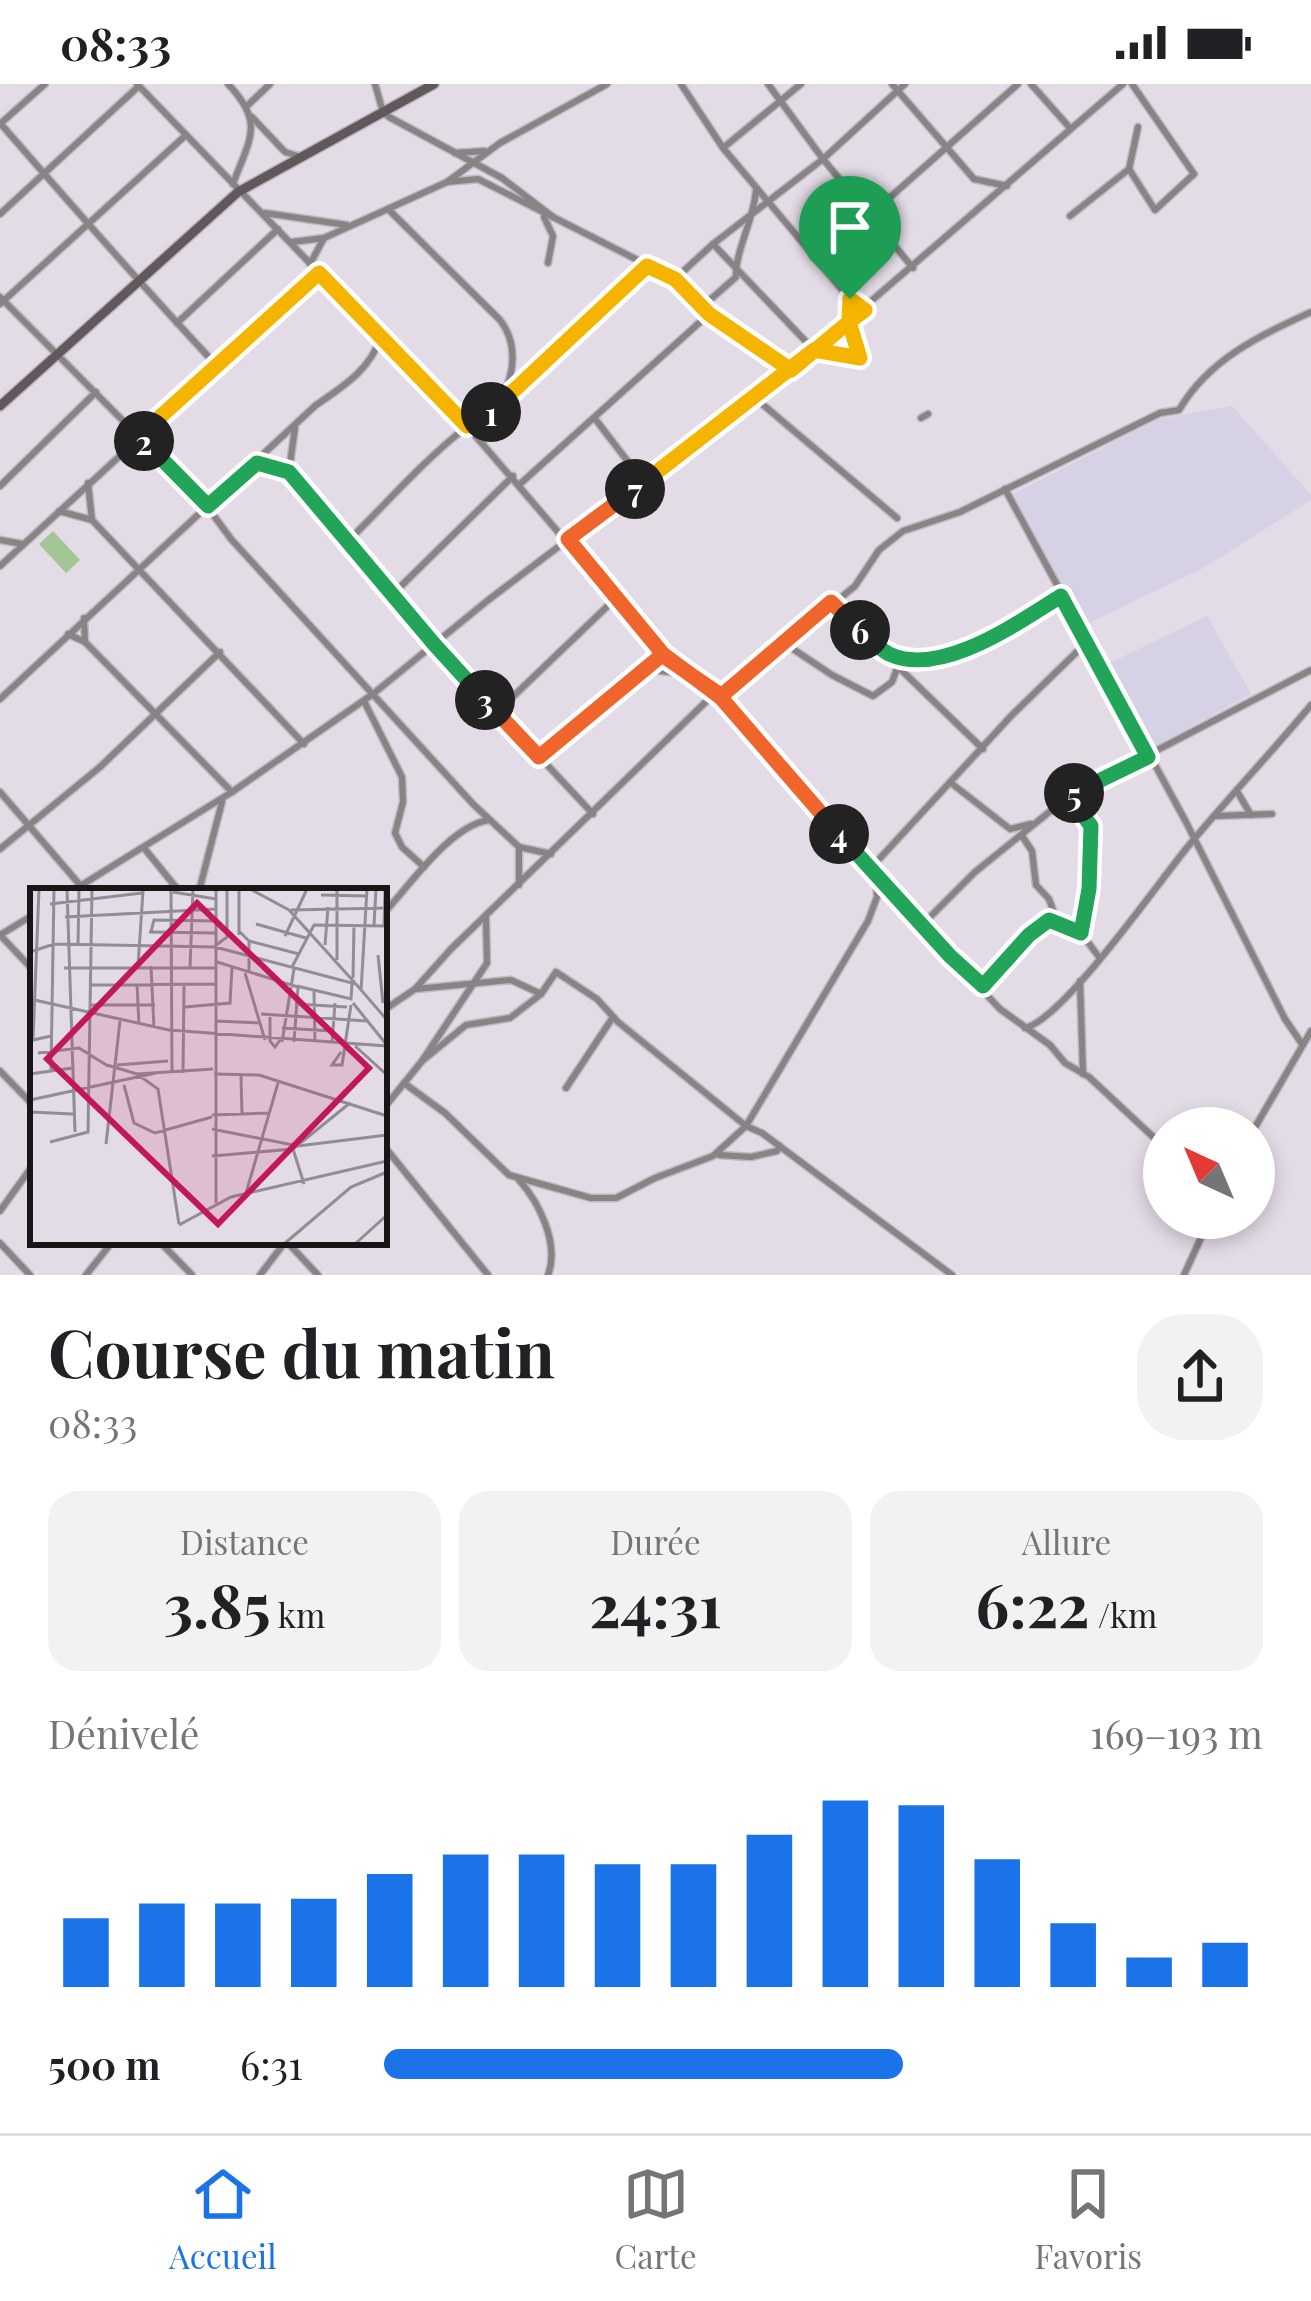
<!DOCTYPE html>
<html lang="fr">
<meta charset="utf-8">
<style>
:root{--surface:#fff;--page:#f2f2f2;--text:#202124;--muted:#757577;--line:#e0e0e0;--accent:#1a73e8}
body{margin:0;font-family:"Playfair Display",serif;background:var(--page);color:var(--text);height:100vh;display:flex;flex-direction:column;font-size:45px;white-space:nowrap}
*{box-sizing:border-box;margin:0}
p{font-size:39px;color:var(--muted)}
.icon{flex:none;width:66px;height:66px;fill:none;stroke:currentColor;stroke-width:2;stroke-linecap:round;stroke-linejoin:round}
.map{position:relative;height:1191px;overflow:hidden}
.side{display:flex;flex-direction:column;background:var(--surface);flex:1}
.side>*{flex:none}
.needle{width:78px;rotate:316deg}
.controls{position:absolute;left:1143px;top:1023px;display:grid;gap:24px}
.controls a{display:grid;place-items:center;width:132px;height:132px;border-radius:50%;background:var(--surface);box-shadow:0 6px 18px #0003;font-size:60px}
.pin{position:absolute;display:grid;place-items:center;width:102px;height:102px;color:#fff;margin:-123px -51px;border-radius:50% 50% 50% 0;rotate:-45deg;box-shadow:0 0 12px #0007}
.pin .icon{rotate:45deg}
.km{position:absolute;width:60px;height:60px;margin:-30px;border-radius:50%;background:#222;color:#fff;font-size:33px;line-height:60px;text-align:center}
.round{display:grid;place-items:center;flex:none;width:126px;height:126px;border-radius:48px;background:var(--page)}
.summary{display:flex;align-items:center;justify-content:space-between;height:204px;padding:0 48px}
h1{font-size:66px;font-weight:700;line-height:90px}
.figures{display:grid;grid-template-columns:repeat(3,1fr);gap:18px;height:204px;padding:12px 48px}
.figures div{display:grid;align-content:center;border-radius:30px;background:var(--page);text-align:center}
.figures b{font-size:60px;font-weight:700}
.figures small{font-size:33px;font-weight:400}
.figures p{font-size:33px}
.chart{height:336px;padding:24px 48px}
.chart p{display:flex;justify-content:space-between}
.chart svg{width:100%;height:216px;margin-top:12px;stroke:var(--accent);stroke-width:6}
ul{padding:0 48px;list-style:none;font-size:39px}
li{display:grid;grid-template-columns:192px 144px 1fr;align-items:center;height:90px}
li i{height:30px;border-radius:15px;background:var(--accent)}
.status{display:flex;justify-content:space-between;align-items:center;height:84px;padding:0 60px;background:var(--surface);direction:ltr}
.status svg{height:33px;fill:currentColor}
.tab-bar{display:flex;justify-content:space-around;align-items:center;height:168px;border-top:3px solid var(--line);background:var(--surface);font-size:33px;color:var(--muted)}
.tab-bar a{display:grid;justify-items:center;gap:6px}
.tab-bar .on{color:var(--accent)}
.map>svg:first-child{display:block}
.education{fill:#d7d1e6}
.green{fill:#a2c695}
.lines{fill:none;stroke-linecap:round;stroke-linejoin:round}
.minor-casing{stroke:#beb7c1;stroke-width:9}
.secondary-casing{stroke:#beb7c1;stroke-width:12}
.minor{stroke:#888384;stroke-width:6}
.secondary{stroke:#60585a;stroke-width:9}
.split-1-casing{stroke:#fff;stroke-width:24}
.split-2-casing{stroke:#fff;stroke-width:24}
.split-3-casing{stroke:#fff;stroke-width:24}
.split-4-casing{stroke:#fff;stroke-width:24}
.split-5-casing{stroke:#fff;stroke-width:24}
.split-6-casing{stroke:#fff;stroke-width:24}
.split-7-casing{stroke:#fff;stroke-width:24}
.split-8-casing{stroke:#fff;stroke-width:24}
.split-1{stroke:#f5b400;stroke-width:15}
.split-2{stroke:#f5b400;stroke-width:15}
.split-3{stroke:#22a559;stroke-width:15}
.split-4{stroke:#f0652b;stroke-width:15}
.split-5{stroke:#22a559;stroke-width:15}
.split-6{stroke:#22a559;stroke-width:15}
.split-7{stroke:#f0652b;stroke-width:15}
.split-8{stroke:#f5b400;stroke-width:15}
.inset-road{fill:none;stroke:#928c94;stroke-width:3}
.view{fill:#c2185b;fill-opacity:0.15;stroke:#c2185b;stroke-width:6}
.inset-edge{fill:none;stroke:#181518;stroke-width:6}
</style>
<div class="status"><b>08:33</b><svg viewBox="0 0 49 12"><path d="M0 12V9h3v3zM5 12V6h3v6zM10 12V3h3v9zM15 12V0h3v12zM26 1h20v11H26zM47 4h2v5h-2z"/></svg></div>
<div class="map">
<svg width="1311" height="1191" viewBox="0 0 1311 1191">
<rect width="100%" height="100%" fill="#e3dbe6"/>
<!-- education -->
<g class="education">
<path d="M1232 322 1311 411V416L1205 483 1083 542 1011 411 1158 335Z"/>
<path d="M1207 532 1251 610 1147 667 1103 582Z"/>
</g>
<!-- green -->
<path class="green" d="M53 447 80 476 66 489 39 460Z"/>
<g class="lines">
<!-- minor casing -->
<g class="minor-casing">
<g id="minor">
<path d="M137 0 467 342 663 570 716 608 902 821 1000 925 1050 961 1065 979 1089 993 1164 1063"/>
<path d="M228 0C265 39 250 54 233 100"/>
<path d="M375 0 383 28 389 33 502 94 553 133"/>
<path d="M681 0 723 64 850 215 863 225"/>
<path d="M768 0 823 75 913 184"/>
<path d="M892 0 974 95 1007 102"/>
<path d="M1031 0 1070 44"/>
<path d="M1132 0 1194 90 1155 126 1129 85 1138 43"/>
<path d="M248 21 270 0"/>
<path d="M252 33 285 68 298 72"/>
<path d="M0 39C72 122 144 204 219 284"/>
<path d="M0 40 45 0"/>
<path d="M723 64 801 0"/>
<path d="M455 69 484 67"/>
<path d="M447 98 478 95 675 195 709 230 791 286"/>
<path d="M265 129 347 141"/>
<path d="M0 130 139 2"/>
<path d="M1070 132 1129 85"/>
<path d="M544 133 553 152 548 179"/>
<path d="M292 158 324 154 447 98 500 59 607 0"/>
<path d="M713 160 814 266 859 274"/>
<path d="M813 173 838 150 870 131 1018 0"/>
<path d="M310 180 324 154"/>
<path d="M675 195 713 160 823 75 905 0"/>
<path d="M0 213 173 387 192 402 231 455 473 720 519 763 551 770"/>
<path d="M850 215 849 238 859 274"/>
<path d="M0 220 186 51"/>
<path d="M703 222 736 193C735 167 754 136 756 106"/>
<path d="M177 239 278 145"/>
<path d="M504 313 538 287 647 181"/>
<path d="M755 314 897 434"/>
<path d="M921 334 928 330"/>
<path d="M596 336 629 379 626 400 597 431"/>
<path d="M257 378 289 387 434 560 593 730"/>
<path d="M289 387 295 344"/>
<path d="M88 399 92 436"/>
<path d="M520 400 709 230"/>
<path d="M0 402 96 308"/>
<path d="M1005 405 1186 738 1285 935 1302 960"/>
<path d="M59 427 92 436 304 660"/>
<path d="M0 456 23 460"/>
<path d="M347 458C385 421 422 378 464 345 477 335 492 331 501 316 515 289 518 259 500 236L388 125"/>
<path d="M0 482 319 189"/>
<path d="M392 511 513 392"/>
<path d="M831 518 983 665"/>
<path d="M84 534 85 558"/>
<path d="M68 550 85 558 232 708"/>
<path d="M784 559 832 591 873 612 892 598 898 582"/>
<path d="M890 570C949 590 1012 542 1061 512"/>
<path d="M644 585 686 590"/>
<path d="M720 613 855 502 879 466 903 447 960 428 1160 329 1179 326C1209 275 1259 252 1311 228"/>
<path d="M0 615 316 321C344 302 371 285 381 252"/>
<path d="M364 617 402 693 403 718 395 749 402 763 424 783"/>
<path d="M497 628 616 514"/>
<path d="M539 673 663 570"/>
<path d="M951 699 1010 745 1031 740"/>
<path d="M0 708 80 801"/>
<path d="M1238 709 1251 731"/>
<path d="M1069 712 1091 742 1089 805 1081 849"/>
<path d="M1215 732 1272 730"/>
<path d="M144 764 179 807"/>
<path d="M0 765 100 683 220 568"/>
<path d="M870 785 1011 632 1087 558"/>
<path d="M519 801V763"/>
<path d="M72 807 232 708 373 610 487 517 791 286 1123 0"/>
<path d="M199 807 222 718"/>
<path d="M384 829C410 801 451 741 489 736"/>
<path d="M1049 836 1081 849 1099 873"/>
<path d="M921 842 975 788 1069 712 1311 586"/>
<path d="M0 851 33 886"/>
<path d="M0 851 33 831"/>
<path d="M1080 897 1083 990"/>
<path d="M977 900 983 902 1029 851 1046 841 1053 826 1049 815 1036 801 1032 767 1022 752"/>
<path d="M416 905 511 896 541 910"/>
<path d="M384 926 415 905 451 865 716 608 713 606"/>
<path d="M1025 944C1064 935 1159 797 1190 760 1229 713 1272 668 1311 621"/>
<path d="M422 977 466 941 510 934 541 910 556 888 597 915 618 938 746 1042 762 1049 952 1191"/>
<path d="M0 987 33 1021"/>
<path d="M404 999 445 1029 509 1091 591 1114H616L655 1094 713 1072 746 1042 868 837 877 813 876 793"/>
<path d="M566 1004 613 933"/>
<path d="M384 1024 422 977 487 879 486 834"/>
<path d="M1254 1045 1311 947"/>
<path d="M384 1062 488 1191"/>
<path d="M719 1071 751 1073 777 1067 780 1062"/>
<path d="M519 1096C538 1117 560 1159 548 1191"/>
<path d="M0 1127 33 1081"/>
<path d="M160 1158 192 1191"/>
<path d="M287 1158 318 1191"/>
<path d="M0 1159 30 1191"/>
<path d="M86 1191 112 1158"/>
<path d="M260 1191 285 1158"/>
<path d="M1184 1191 1210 1134"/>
</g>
</g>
<!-- secondary casing -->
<g class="secondary-casing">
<path id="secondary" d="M0 322 238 108 434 0"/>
</g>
<!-- minor -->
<use href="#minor" class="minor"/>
<!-- secondary -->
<use href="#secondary" class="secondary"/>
</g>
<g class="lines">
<!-- split-1 casing -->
<g class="split-1-casing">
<path id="split-1" d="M491 328 647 182 675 195 709 230 791 286 849 238 850 215"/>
</g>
<!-- split-2 casing -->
<g class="split-2-casing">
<path id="split-2" d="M144 357 139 352 319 189 467 342 491 328"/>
</g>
<!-- split-3 casing -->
<g class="split-3-casing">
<path id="split-3" d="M144 357 208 422 257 379 289 388 434 560 485 616"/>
</g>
<!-- split-4 casing -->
<g class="split-4-casing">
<path id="split-4" d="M485 616 539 673 662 571 716 608 839 750"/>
</g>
<!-- split-5 casing -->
<g class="split-5-casing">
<path id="split-5" d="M839 750 950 872 983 902 1029 851 1049 836 1081 849 1089 805 1091 742 1069 712 1074 709"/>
</g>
<!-- split-6 casing -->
<g class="split-6-casing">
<path id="split-6" d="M860 546C869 554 879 565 889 570 941 594 1017 539 1061 512L1148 673 1074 709"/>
</g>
<!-- split-7 casing -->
<g class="split-7-casing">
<path id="split-7" d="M635 405 568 455 663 570 720 613 831 518 860 546"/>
</g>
<!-- split-8 casing -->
<g class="split-8-casing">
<path id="split-8" d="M635 405 814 266 860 274 849 238 865 226 850 215"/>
</g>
<!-- split-1 -->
<use href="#split-1" class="split-1"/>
<!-- split-2 -->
<use href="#split-2" class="split-2"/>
<!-- split-3 -->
<use href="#split-3" class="split-3"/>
<!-- split-4 -->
<use href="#split-4" class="split-4"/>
<!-- split-5 -->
<use href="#split-5" class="split-5"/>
<!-- split-6 -->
<use href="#split-6" class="split-6"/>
<!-- split-7 -->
<use href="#split-7" class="split-7"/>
<!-- split-8 -->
<use href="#split-8" class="split-8"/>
</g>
<!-- overview -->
<g transform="translate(30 804)">
<rect width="357" height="357" fill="#e3dbe6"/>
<path class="inset-road" d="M9 1 3 152 21 148M37 1 45 244M141 1 142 185M220 1 259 22 325 95M143 4 186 11M291 7 336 8M20 16 112 5M261 22 357 20M35 29 186 21M226 36 276 50M344 37 346 1M354 38 355 1M119 44 185 45M121 44 124 32 185 33M210 44 219 53V84M209 47V1M255 48 277 1M219 53 269 66M48 57 49 1M295 57 298 19M185 58 197 49V1M0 64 24 56 185 59 326 96 357 132M348 67 353 115M307 72V1M187 74 268 99 264 154M108 78 113 3M121 78 124 140M262 79 284 37 357 38M34 80H185M160 80 163 1M215 85 235 152M323 90 324 37M107 96 109 137M61 97 185 96M267 98 321 111 322 96M284 103 285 154M331 103 337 1M0 111 139 142 357 158M323 115 356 156M265 116 317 119M61 117H125M155 119 200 115 202 80M231 126 337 133M240 126V153L245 159 250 152M185 133 231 135M252 140 302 143M252 154 264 81M302 156 305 115M315 157 321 117M325 158 357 187M311 164 302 177H312L315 158M8 165 49 160 78 178M77 177 107 186 183 181M87 177 138 173M21 182 24 1M153 185 154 98M0 186 42 180M107 186 128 201 149 336M184 186 229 187 357 228M211 188 212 226M94 197 104 235 125 245 182 229M0 212 126 185M0 224 43 226M182 227 239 225M182 241 268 258 357 247M20 254 58 244 62 1M76 256 90 133M263 261 274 296M182 268 263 261 320 215M216 305 248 195M186 315V1M149 337 201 309 357 273M254 356 321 299 357 284M325 356 357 327"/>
<path class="view" d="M167 15 339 180 188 336 17 171Z"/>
<rect width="357" height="357" class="inset-edge"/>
</g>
</svg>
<div class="controls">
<a><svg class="needle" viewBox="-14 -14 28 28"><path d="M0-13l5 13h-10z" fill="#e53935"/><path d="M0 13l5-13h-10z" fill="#757577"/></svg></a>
</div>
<div class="pin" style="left:850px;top:215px;background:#1e9e55"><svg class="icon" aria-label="arrive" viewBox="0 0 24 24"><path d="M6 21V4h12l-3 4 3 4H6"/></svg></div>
<b class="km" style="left:491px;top:328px">1</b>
<b class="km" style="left:144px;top:357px">2</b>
<b class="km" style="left:485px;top:616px">3</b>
<b class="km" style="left:839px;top:750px">4</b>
<b class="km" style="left:1074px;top:709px">5</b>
<b class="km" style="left:860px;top:546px">6</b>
<b class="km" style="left:635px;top:405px">7</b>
</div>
<section class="side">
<div class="summary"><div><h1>Course du matin</h1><p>08:33</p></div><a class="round"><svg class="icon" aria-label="share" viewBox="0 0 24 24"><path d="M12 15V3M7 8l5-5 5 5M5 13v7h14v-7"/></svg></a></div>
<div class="figures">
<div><p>Distance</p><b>3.85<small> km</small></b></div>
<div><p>Durée</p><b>24:31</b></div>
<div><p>Allure</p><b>6:22<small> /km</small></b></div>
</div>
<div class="chart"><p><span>Dénivelé</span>169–193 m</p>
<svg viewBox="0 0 160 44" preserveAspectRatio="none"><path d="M5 44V30M15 44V27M25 44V27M35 44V26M45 44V21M55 44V17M65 44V17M75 44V19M85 44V19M95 44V13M105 44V6M115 44V7M125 44V18M135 44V31M145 44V38M155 44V35"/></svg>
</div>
<ul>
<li><b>500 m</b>6:31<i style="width:59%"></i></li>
</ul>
</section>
<nav class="tab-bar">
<a class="on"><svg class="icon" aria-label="home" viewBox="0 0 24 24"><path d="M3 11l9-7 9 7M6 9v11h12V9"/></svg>Accueil</a>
<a><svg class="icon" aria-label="map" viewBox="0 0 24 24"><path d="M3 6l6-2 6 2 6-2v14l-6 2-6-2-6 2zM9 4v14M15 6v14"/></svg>Carte</a>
<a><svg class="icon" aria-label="saved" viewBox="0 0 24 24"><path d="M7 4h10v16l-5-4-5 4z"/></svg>Favoris</a>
</nav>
